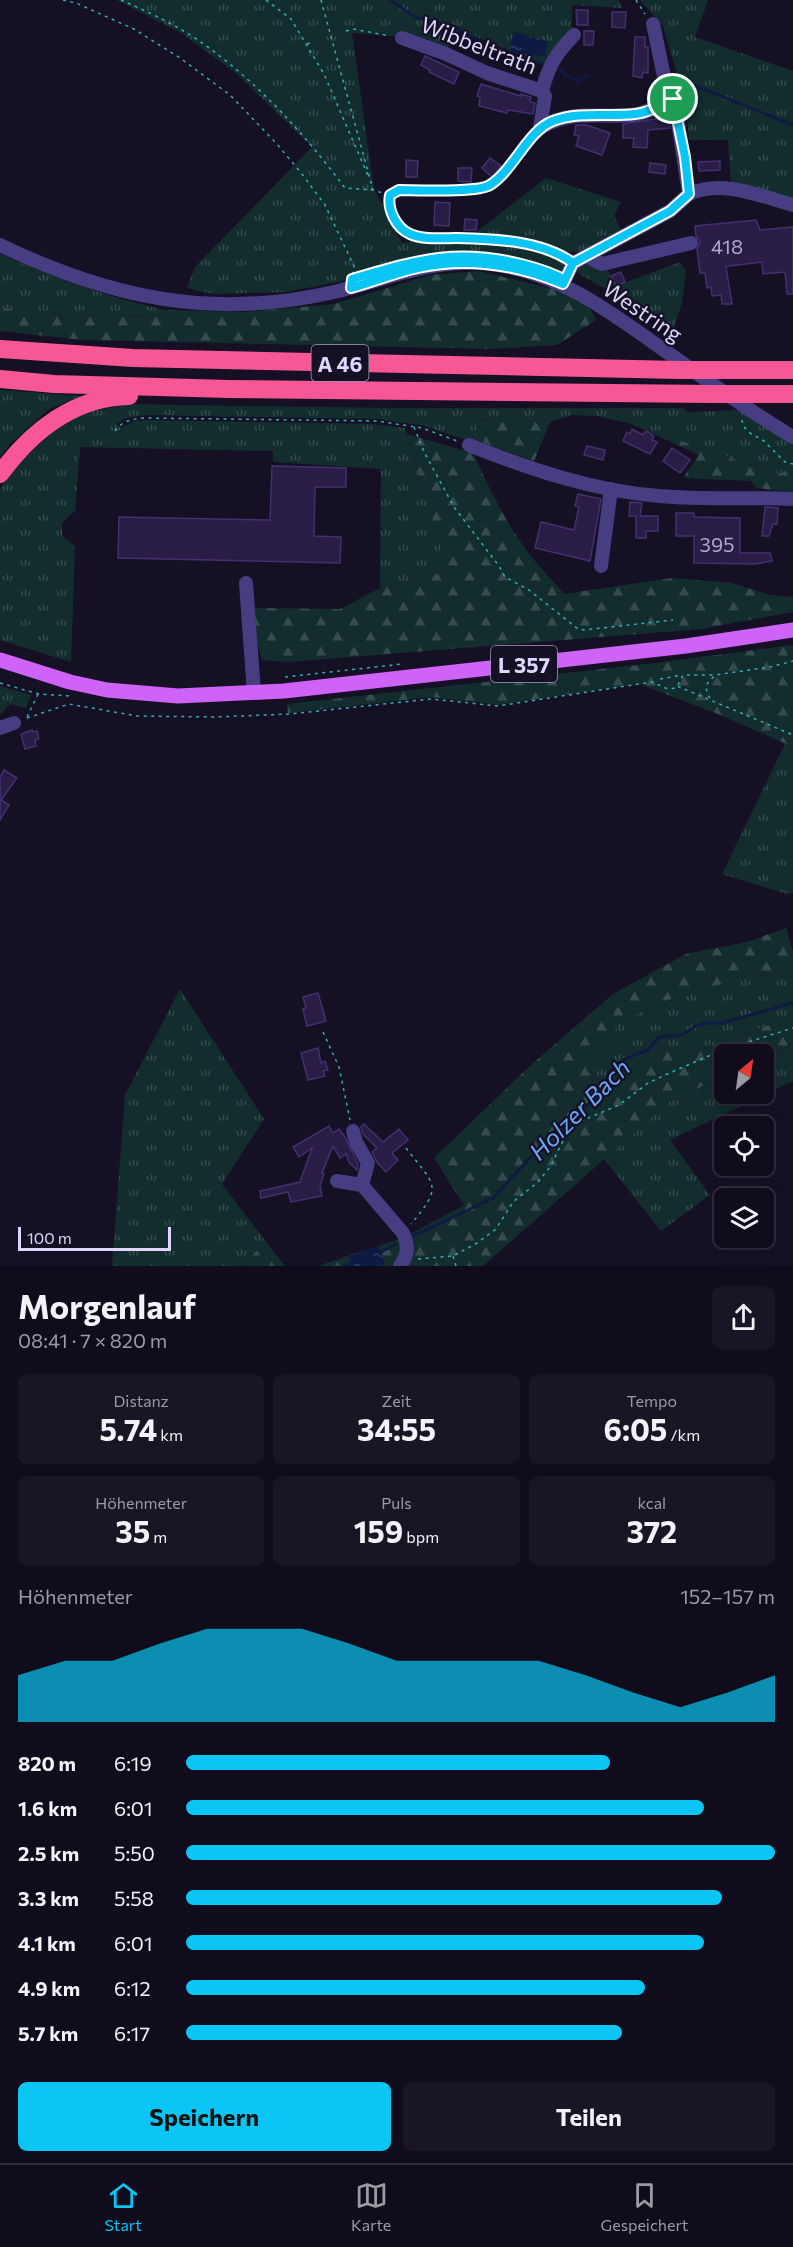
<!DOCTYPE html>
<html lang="de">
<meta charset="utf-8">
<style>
:root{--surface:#100c1c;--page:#191525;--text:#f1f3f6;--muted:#9c9ba3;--line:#302c3b;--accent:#0bc6f4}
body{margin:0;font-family:Commissioner,sans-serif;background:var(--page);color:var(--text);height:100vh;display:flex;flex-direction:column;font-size:22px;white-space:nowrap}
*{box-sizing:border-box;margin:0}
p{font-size:20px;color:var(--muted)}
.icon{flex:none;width:33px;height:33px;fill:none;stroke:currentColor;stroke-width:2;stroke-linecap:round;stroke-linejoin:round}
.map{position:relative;height:1266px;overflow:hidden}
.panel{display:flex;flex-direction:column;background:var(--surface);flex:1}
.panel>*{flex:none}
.needle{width:39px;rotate:29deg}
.controls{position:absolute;left:714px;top:1044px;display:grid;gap:12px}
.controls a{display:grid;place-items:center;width:60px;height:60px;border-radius:9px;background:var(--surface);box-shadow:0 3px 15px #0003,0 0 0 2px var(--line);font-size:30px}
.scale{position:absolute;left:18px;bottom:15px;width:153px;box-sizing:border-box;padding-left:6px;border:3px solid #dfd6fd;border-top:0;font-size:16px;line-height:21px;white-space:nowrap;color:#dfd6fd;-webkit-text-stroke:4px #161025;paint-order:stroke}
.pin{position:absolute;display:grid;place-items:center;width:51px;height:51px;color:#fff;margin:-26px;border:3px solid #fff;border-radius:50%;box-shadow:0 2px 6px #0007}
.round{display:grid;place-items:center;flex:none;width:63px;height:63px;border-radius:9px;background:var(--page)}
.headline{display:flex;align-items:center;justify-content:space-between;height:102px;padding:0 18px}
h1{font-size:33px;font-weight:700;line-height:45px}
.stats{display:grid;grid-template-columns:repeat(3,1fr);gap:9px;height:102px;padding:6px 18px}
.stats div{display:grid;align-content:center;border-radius:9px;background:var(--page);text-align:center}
.stats b{font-size:30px;font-weight:700}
.stats small{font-size:16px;font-weight:400}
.stats p{font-size:16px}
.chart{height:168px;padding:12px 18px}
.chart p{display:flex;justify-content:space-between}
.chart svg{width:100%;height:108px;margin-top:6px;fill:var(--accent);opacity:.7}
.cta{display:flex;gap:12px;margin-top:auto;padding:12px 18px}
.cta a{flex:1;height:69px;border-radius:9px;background:var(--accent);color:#111;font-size:24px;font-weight:700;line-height:69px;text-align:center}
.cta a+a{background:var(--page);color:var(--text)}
ul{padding:0 18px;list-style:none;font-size:20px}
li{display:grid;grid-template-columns:96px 72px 1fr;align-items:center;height:45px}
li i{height:15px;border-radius:8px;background:var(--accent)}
.menu{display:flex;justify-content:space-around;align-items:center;height:84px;border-top:2px solid var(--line);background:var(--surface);font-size:16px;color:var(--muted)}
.menu a{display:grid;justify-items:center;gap:3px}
.menu .current{color:var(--accent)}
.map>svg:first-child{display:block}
.grass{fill:url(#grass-tufts)}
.forest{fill:url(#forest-firs)}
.water{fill:url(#water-ripples)}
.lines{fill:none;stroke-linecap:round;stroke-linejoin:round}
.stream{stroke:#0d1b42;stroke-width:3}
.building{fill:#291d45;stroke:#433070;stroke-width:1.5}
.path{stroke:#35aeb3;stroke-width:1.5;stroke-dasharray:3 4.5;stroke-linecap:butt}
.minor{stroke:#473d82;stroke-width:14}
.major{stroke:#cf63f8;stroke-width:15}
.highway{stroke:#f75794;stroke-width:18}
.highway-bridge{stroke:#f75794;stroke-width:18}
.route-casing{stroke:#fff;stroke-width:12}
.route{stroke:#0bc6f4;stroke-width:8}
.labels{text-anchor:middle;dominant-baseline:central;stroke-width:4.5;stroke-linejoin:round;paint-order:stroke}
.number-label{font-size:20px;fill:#b2a8cf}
.shield{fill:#161025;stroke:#a39bbc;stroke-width:1.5}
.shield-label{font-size:21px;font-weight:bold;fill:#dfd6fd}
.street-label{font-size:22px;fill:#dfd6fd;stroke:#161025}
.water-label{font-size:24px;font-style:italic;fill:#69a8f8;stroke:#161025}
</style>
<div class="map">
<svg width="793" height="1266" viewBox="0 0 793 1266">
<defs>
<pattern id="grass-tufts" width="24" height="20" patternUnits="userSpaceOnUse" patternTransform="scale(1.5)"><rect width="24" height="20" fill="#132d2f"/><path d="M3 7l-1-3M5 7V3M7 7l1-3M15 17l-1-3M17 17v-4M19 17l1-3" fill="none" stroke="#354b4e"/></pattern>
<pattern id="forest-firs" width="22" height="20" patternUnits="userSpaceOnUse" patternTransform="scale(1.5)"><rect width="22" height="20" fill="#132d2f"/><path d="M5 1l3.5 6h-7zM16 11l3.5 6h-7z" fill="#354b4e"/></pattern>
<pattern id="water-ripples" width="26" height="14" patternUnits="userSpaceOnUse" patternTransform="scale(1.5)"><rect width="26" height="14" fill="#0d1b42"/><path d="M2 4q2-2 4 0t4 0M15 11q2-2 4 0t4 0" fill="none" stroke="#303b5e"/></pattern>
</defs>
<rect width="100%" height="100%" fill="#161025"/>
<!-- grass -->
<g class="grass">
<path d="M117 0H618L623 8 572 5V33L544 65 460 30 446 50 401 37 352 33 374 189 402 243 476 232 546 178 621 202 614 216 621 230 578 252H567L562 260 564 270 559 275 544 268 509 259 453 254 367 269 343 281 286 292 213 294 187 288 195 267 312 147 236 73 183 34Z"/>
<path d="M640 0H708L695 37 793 71V199L731 184 728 140H689L686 105 663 26Z"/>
<path d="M0 254C54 278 108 297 165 310L161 317 67 315 0 308Z"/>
<path d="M680 262 686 271 682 302 674 328 576 272 580 264 607 269 616 286Z"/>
<path d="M0 390 82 396 49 409 10 444 0 457Z"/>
<path d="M132 404C316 408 499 409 683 408L687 412 740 410 793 444V470L777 474 632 424 597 416 572 415 550 422 474 419 481 442 466 440 421 425 377 419 146 415 127 418 116 424 121 428 134 421 144 420 374 424 405 428 448 571 380 588 381 469 273 462V451L80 447 75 511 62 523V536L75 546 71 662 0 640V489L19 463 71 415Z"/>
<path d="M0 686 31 695 26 708 10 704 0 715Z"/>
<path d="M785 744 793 747V893L787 894 722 874Z"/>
<path d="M793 963V1019L780 1021 713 1045 693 1050 669 1046 626 1072 607 1095 598 1101 590 1086V1069L618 1024 650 1007 691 990 767 974Z"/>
<path d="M180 989 264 1119 222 1184 266 1242 241 1266H112L125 1095Z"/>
<path d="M791 1046 793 1051V1081L670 1140 710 1195 661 1231 604 1159 669 1102 724 1076V1094H764V1058Z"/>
</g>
<!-- forest -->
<g class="forest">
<path d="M478 271 554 289 586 301 596 320 557 345 491 349 83 340 0 331V308L67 315 161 317 165 310 245 312 334 304 430 275Z"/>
<path d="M474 419 550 422 534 461 481 442Z"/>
<path d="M632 424 777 474 793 470V492L756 488 751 481 683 478 699 455Z"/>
<path d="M407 434 473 453C489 488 506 524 530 555 540 568 553 581 564 594L672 578 732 583 770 595 793 597V612L701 629 288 662 262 660 257 643 254 608 340 609 380 588 448 571Z"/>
<path d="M793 645V747L718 714 639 684 498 705 431 697 288 713 287 704 655 663Z"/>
<path d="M786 928 793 952V963L767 974 691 991 650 1007 618 1024 590 1069V1086L598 1100 607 1095 626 1072 669 1046 693 1050 713 1045 780 1021 793 1019V1051L790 1046 764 1058V1054H724V1076L669 1102 483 1266H318L405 1237 464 1205 434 1158 532 1064 613 994 686 954 747 942Z"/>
<path d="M266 1242 285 1266H241Z"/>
</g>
<!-- water -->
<g class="water">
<path d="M515 32 547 41 548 42 545 56 513 53 510 50 511 40Z"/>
<path d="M379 1246 385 1264 377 1266H352L349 1256Z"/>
</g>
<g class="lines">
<!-- stream -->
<g class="stream">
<path d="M390 0 415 17 455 27 502 54 544 64"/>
<path d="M553 67 562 71 564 75 578 81 589 75"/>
<path d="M676 78 793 125"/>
<path d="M413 1236 493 1198 560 1125 584 1108 606 1089 608 1073 624 1059 648 1050 659 1037 682 1035 696 1026 706 1023H722L793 1003"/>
<path d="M379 1253 396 1244"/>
<path d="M345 1266 353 1263"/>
</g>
</g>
<!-- building -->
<g class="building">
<path d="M576 10H588V25H577Z"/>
<path d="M612 12H626L625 28 612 27Z"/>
<path d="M584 31H594L593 45H584Z"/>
<path d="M635 37H645V47H648V73L643 72 642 78 633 76Z"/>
<path d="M425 56 459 72 454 84 429 72 430 70 421 65Z"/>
<path d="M481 84 521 96V94L531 97 530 102 535 103 533 114 508 110 507 113 479 106 480 97 477 96Z"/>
<path d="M668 117 670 128 648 130 647 148 633 147 634 138H623V124Z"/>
<path d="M576 125H586L610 133 602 155 576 146 579 136 574 135Z"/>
<path d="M490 158 501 166 492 177 482 168Z"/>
<path d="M406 160 418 161 417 177H406Z"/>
<path d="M720 161V170L699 171 698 162Z"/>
<path d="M650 163 666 165 665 174 649 172Z"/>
<path d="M458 168H472L471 182 458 181Z"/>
<path d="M435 202 450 203 449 226 434 225Z"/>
<path d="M465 219 477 220 476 230H464Z"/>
<path d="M756 220 760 230 793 227V294H787L785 272 763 274 762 262 729 266 726 267 732 304H722L721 295 712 296 711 287 707 288 705 273H700L697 249 700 242 696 236 695 226Z"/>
<path d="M621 272 625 282 616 286 611 276Z"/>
<path d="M632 429 643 435 646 431 654 436 652 440 657 442 650 454 623 441 627 432 630 434Z"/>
<path d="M587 446 605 450 603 460 584 455Z"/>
<path d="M672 448 690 460 680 473 663 461Z"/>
<path d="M272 466 346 468V487H315L314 536 341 537 340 563 118 558 119 517 270 520Z"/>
<path d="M578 494 601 499 590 561 535 548 541 522 574 530 579 507 575 506Z"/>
<path d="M630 502 642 503 640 516H658V531H646V538H636V516H629Z"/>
<path d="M765 507 778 508 777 524H773L769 536H762Z"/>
<path d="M676 513H694V517L740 518V553H770L772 561 755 564 694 563V536H676Z"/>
<path d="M32 730 33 732 37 731 39 739 35 740 36 746 25 749 21 734Z"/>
<path d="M4 770 17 778 1 800 9 805 0 820V777Z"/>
<path d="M318 993 326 1021 307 1026 303 1009 306 1008 303 997Z"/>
<path d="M318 1048 321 1063 325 1061 328 1070 323 1071 325 1076 308 1080 301 1053Z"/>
<path d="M364 1124 383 1142 399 1129 408 1140 392 1153 398 1160 386 1172 377 1162 372 1152 377 1148 363 1134 361 1127Z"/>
<path d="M329 1126 333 1133 339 1129 345 1137 358 1164 357 1170 349 1162 346 1154 340 1158 333 1146 322 1173 324 1174 320 1186 322 1196 291 1202 288 1192 261 1198 260 1191 300 1182 312 1148 299 1157 293 1147Z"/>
</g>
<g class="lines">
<!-- path -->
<g class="path">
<path d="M63 0 76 3 134 29 180 58 230 95 277 144 302 174 325 205 354 266 353 276"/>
<path d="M121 0C146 11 172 23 195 38 254 78 303 132 345 188L373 190"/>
<path d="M266 0 291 19 324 74 369 178"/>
<path d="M321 0 373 190 389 195"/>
<path d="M636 0 645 14"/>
<path d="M346 31 353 29 390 36"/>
<path d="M307 44 314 41"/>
<path d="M390 195C387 212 398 229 413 235L510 242 544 250 563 257"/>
<path d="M390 195 399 191 483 189 499 177 533 138"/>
<path d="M742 420 743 426 750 433 764 441 785 462 793 464"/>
<path d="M414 427 424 452 454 507 499 566 505 577 529 590 578 629 584 630 673 620"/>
<path d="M115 431C123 420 133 419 145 418L377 421 422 428 457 441"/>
<path d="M285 677 402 664"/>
<path d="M660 679 682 675"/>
<path d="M0 683 39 694 70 696"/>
<path d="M678 685 683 675H715"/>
<path d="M710 698 707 694 706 685 715 675 770 667 793 661"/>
<path d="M27 717 38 694"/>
<path d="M27 718 69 704 137 716 214 717 290 714 431 699 498 706 652 682 668 689 676 688 677 686 793 735"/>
<path d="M323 1032 339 1067 350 1120"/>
<path d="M406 1148C435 1186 444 1185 411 1224"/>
<path d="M453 1256 456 1266"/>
<path d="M418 1259 453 1256 477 1243 496 1229 513 1202 538 1182 550 1167 564 1139 579 1122 619 1105 648 1083 665 1075 720 1051 793 1028"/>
</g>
<!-- minor -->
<g class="minor">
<path d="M402 38 446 54 487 73 542 91 545 96 540 128"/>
<path d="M542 91C549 65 555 55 574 35"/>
<path d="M540 128C576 107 602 120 638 114 650 111 662 105 673 99"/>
<path d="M689 194C723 179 760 196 793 205"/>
<path d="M0 245C110 298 213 320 334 292 389 279 439 255 498 265 558 274 606 309 654 343 700 375 745 409 793 437"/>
<path d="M586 256 602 264 691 243"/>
<path d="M563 284 573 263 670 211 689 194 676 109 666 86 653 24"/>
<path d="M469 445C529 469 594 491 659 496 704 500 749 497 793 499"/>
<path d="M601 566 611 489"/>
<path d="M246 583 254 693"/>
<path d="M0 728 14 723"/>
<path d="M353 1131 356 1142 368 1163 362 1185"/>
<path d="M337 1181 362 1185 403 1233C409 1246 408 1255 400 1266"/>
</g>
<!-- major -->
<path class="major" d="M0 660 70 682 107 690 178 696 284 691 686 646 793 630"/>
<!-- highway -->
<g class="highway">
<path d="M0 349 133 358 679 370"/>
<path d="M709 370H793"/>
<path d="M0 379 54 384 229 389 713 394"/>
<path d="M742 394H793"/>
<path d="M0 474C31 432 74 397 129 396"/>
</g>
<!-- highway-bridge -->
<g class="highway-bridge">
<path d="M679 370H709"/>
<path d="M713 394H742"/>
</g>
</g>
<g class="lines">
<!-- route casing -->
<g class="route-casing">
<path id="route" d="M673 99C661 105 648 113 635 114 607 117 580 111 553 121 528 130 513 171 490 185 478 193 416 190 399 190L390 195C387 209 396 228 410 234 423 240 442 238 456 238 494 239 542 240 573 263L565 280C551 272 537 268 521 264 455 247 415 261 352 279L351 288C373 282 395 273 418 268 467 257 517 265 563 284L573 263 670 211 689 194 685 157 673 99"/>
</g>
<!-- route -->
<use href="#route" class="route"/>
</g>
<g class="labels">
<!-- number labels -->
<g class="number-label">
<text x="727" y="246">418</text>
<text x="717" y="544">395</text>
</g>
<!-- shield labels -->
<g class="shield">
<rect x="311.5" y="345" width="57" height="36" rx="4.5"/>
<rect x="491" y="646" width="66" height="36" rx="4.5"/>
</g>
<g class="shield-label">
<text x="340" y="363">A 46</text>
<text x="524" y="664">L 357</text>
</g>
<!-- street labels -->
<g class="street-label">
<text transform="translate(479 45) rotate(21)">Wibbeltrath</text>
<text transform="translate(643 311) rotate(34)">Westring</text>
</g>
<!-- water labels -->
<g class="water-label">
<text transform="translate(579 1109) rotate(-45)">Holzer Bach</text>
</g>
</g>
</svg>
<div class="controls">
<a><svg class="needle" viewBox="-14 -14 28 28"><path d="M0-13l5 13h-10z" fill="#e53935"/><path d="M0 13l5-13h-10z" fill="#9c9ba3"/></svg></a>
<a><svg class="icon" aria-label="locate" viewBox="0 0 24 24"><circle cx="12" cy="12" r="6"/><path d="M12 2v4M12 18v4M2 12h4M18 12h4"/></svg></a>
<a><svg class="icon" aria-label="layers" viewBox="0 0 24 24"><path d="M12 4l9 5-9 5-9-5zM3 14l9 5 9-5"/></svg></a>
</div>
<div class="scale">100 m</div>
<div class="pin" style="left:673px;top:99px;background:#1e9e55"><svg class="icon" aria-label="arrive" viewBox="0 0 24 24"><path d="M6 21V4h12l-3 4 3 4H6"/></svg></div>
</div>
<section class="panel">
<div class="headline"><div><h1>Morgenlauf</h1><p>08:41 · 7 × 820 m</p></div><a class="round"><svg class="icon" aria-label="share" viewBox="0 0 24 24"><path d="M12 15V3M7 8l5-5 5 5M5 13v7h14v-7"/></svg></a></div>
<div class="stats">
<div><p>Distanz</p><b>5.74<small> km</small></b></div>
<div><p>Zeit</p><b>34:55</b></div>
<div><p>Tempo</p><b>6:05<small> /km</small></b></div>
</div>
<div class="stats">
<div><p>Höhenmeter</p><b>35<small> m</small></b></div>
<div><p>Puls</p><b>159<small> bpm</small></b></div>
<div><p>kcal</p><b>372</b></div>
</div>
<div class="chart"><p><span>Höhenmeter</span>152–157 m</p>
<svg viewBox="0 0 160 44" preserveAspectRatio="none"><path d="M0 44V25L10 19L20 19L30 12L40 6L50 6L60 6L70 12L80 19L90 19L100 19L110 19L120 25L130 32L140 38L150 32L160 25V44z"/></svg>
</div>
<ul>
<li><b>820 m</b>6:19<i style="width:72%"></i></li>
<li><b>1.6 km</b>6:01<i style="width:88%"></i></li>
<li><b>2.5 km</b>5:50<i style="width:100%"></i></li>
<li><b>3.3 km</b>5:58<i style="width:91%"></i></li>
<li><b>4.1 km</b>6:01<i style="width:88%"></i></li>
<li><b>4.9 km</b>6:12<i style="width:78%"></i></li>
<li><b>5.7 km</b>6:17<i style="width:74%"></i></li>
</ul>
<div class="cta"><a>Speichern</a><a>Teilen</a></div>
</section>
<nav class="menu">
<a class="current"><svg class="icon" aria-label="home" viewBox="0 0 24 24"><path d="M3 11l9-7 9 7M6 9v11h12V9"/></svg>Start</a>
<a><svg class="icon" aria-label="map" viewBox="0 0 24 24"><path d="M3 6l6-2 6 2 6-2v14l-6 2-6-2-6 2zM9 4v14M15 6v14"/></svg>Karte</a>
<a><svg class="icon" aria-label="saved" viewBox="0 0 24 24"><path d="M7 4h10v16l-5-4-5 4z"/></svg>Gespeichert</a>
</nav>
